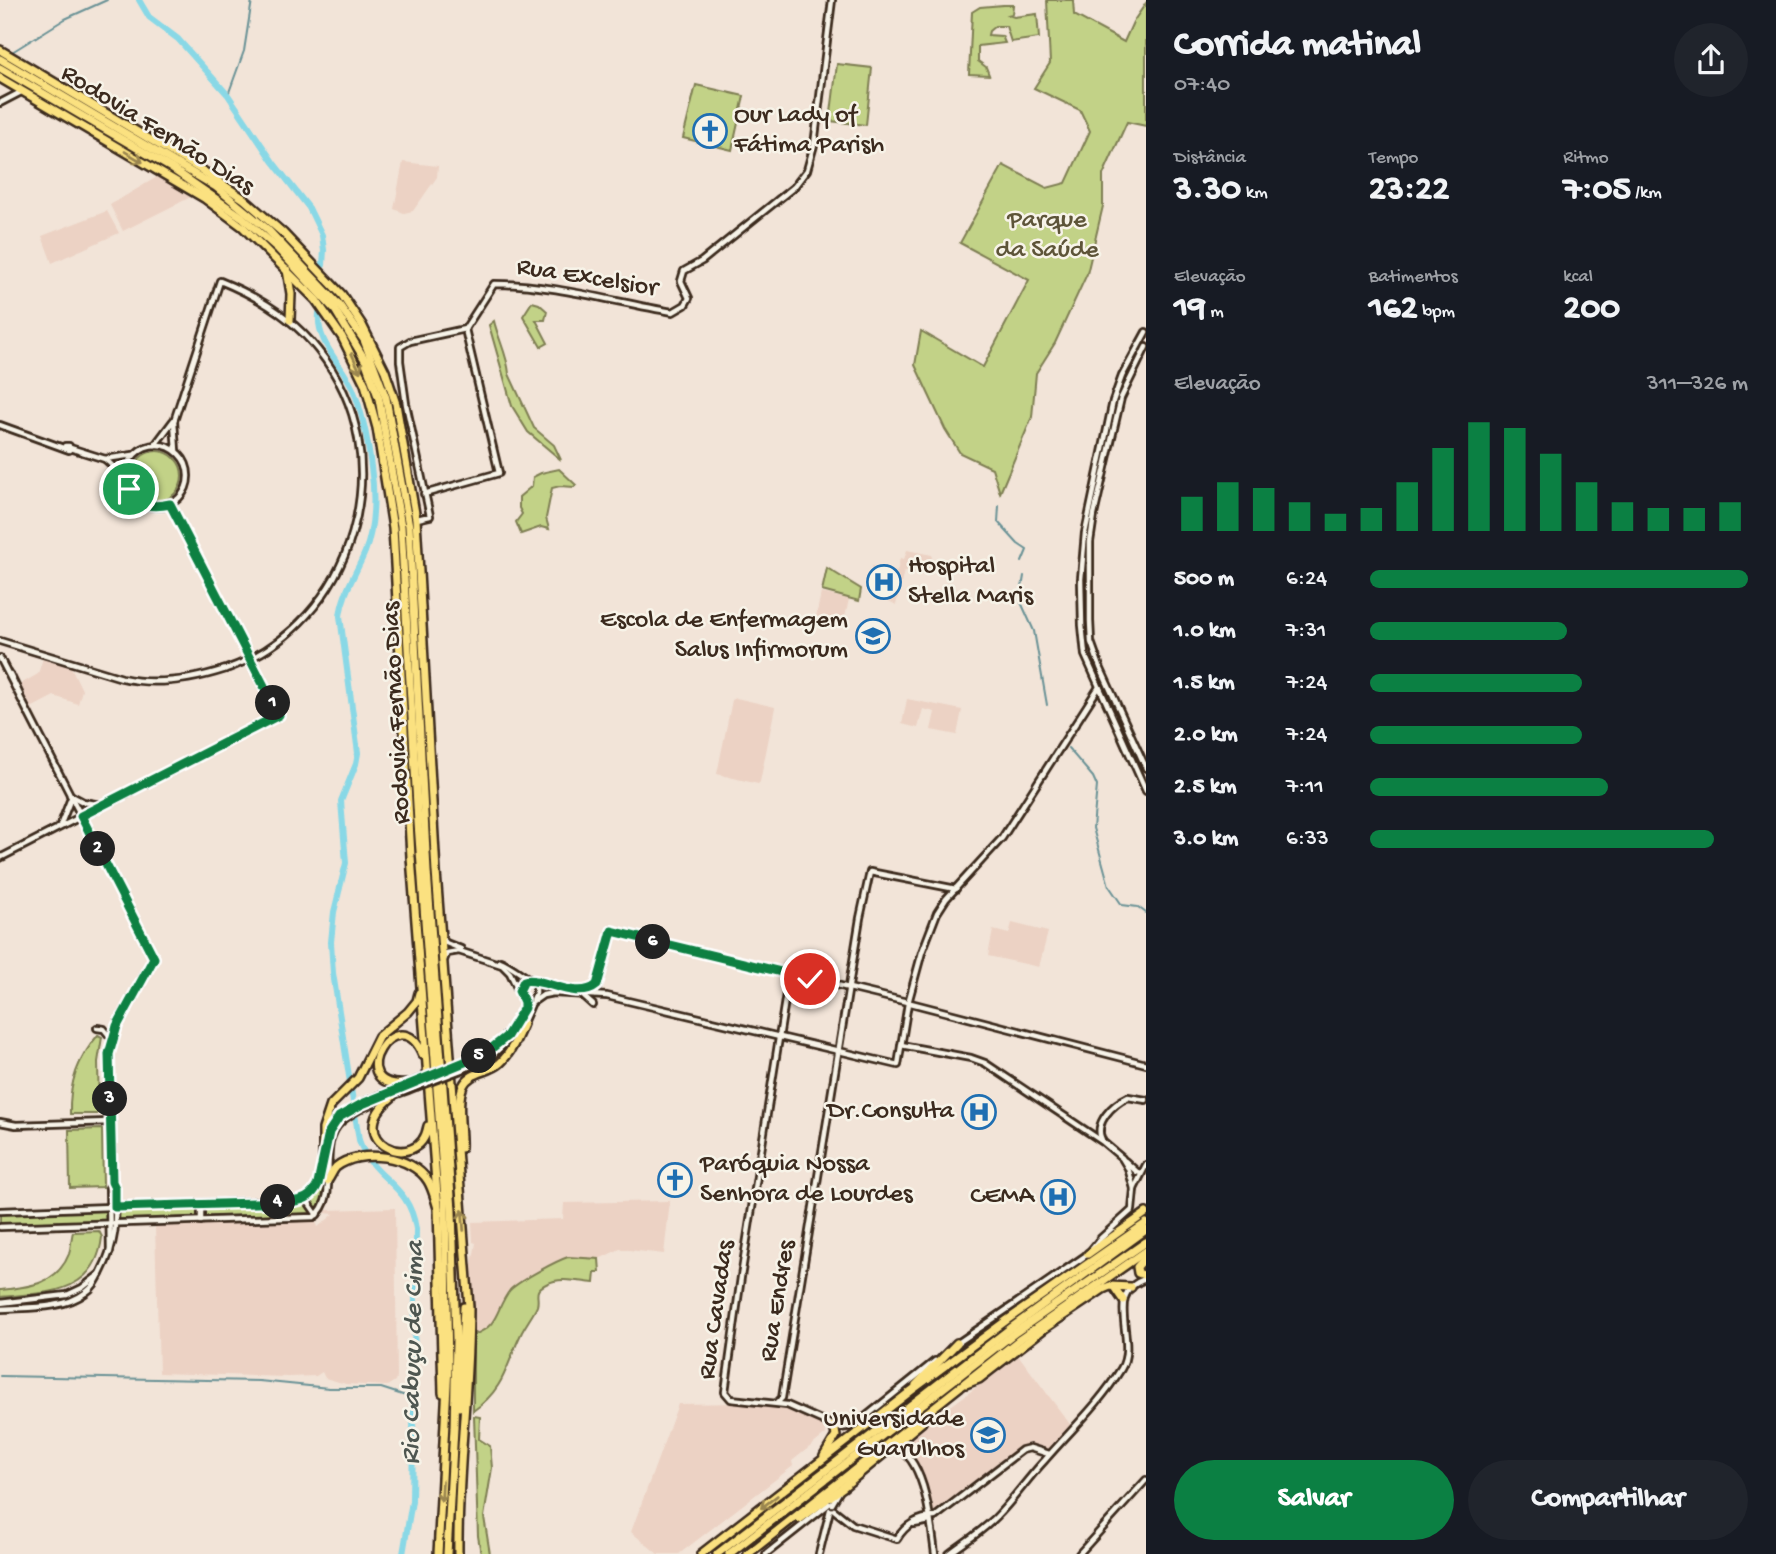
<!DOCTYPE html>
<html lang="pt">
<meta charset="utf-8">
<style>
:root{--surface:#171b24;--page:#20242c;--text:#f1f3f6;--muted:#9ea1a6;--accent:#0b8043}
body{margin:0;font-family:"Gochi Hand",sans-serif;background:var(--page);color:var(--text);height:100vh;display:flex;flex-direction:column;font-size:26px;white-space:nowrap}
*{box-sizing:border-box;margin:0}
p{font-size:23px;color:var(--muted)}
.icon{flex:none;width:38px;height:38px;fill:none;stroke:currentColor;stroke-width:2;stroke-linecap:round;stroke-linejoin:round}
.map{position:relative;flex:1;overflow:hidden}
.drawer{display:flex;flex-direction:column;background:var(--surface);width:630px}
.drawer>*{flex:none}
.pin{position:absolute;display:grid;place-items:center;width:60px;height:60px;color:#fff;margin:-30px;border:4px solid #fff;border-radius:50%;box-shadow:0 2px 7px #0007}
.km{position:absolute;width:35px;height:35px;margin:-18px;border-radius:50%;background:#222;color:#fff;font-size:19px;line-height:35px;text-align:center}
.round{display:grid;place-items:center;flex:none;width:74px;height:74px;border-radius:37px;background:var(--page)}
.overview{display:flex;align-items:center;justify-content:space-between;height:119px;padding:0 28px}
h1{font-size:38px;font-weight:700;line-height:52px}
.stats{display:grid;grid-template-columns:repeat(3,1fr);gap:10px;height:119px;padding:7px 28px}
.stats div{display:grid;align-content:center}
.stats b{font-size:35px;font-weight:700}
.stats small{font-size:19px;font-weight:400}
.stats p{font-size:19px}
.chart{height:196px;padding:14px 28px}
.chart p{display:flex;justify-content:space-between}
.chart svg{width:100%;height:126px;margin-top:7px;stroke:var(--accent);stroke-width:6}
.primary-button{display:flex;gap:14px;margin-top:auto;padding:14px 28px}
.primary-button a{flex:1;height:80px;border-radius:42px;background:var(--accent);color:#fff;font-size:28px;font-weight:700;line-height:80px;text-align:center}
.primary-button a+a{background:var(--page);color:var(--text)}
ul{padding:0 28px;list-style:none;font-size:23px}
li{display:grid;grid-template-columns:112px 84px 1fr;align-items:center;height:52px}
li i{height:18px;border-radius:9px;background:var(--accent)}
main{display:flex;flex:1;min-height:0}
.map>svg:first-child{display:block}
.built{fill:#ecd2c4}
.green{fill:#c2d287;stroke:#7e7e52;stroke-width:2}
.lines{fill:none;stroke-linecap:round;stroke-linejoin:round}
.stream{stroke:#6a9296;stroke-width:2}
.river{stroke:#89d8e6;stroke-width:6}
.secondary-casing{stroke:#3b2a1e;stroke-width:10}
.highway-casing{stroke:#3b2a1e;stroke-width:12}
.secondary{stroke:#f7f3e8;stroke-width:4.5}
.highway{stroke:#fbe180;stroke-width:7}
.secondary-bridge-casing{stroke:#3b2a1e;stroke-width:10;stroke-linecap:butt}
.secondary-bridge{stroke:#f7f3e8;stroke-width:4.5}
.oneway{stroke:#9b864f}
.route-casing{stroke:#fff;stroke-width:14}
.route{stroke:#0b8043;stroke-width:9}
.labels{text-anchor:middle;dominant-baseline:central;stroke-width:5;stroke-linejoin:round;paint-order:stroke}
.poi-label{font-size:26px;fill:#3b2a1e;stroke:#f7f3e8;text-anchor:end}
.street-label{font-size:26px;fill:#3b2a1e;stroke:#f7f3e8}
.park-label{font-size:26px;fill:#5d5438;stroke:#f7f3e8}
.water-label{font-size:28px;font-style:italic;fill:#4e5650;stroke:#f7f3e8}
</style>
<main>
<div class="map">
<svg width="1146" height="1554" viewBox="0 0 1146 1554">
<rect width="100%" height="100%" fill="#f2e4d8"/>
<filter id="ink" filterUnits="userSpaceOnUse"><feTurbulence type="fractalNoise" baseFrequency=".0143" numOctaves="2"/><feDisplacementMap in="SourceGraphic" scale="14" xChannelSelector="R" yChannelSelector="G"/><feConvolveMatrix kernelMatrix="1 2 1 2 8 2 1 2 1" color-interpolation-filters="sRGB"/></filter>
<g filter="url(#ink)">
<!-- built -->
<g class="built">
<path d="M403 162 438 166 437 177 413 211 404 213 394 209Z"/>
<path d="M157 177 191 197 123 231 110 205Z"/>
<path d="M107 211 119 233 52 263 42 236Z"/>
<path d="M907 550 932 555 929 576 904 571 896 605 866 588 872 566 897 572 900 558 904 559Z"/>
<path d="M821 593 849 599 844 622 816 617Z"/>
<path d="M43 658 71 667 82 690 78 704 54 696 31 708 19 685 38 674Z"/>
<path d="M736 698 775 707 760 782 758 784 717 774 732 700Z"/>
<path d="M907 699 962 710 957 735 931 730 935 712 923 709 918 728 902 724Z"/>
<path d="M1012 923 1048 932 1039 967 988 956 993 930 1009 934Z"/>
<path d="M670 1201 664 1254 620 1249 599 1259 568 1257 511 1289 494 1322 484 1332 473 1335 471 1269 476 1243 473 1242 472 1222 563 1219 564 1203Z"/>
<path d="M395 1208 397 1378 395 1381 387 1386 346 1384 325 1378 322 1372 316 1376 288 1377 159 1373 155 1226 316 1221 318 1227 334 1214 325 1213 327 1210Z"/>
<path d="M1019 1356 1072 1427 1048 1453 1028 1443 932 1515 925 1479 899 1444Z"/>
<path d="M744 1403 785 1407 824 1426 826 1434 792 1461 793 1466 679 1554H658L631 1532 678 1404Z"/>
</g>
<!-- green -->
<g class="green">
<path d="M1047 0H1073L1074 15 1124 42 1133 22 1146 3V126L1127 122 1103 175V206L1087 274 1055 343 1036 373 1032 417 1000 493 992 468 960 453 945 429 915 365 921 331 983 367 1029 280 960 243 1003 165 1047 188 1066 183 1090 131 1080 110 1034 88 1050 63Z"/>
<path d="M1003 5H1013L1012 14 1008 15 1014 17 1037 14 1039 38 1011 42 1006 26H995L989 31 988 35 1002 36 1005 43 978 46V61L986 67 989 75 969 74 972 12 980 7Z"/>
<path d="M837 64 872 68 866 125 830 121Z"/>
<path d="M696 85 744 96 732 150 683 138Z"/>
<path d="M532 302 539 304 547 311 545 320H536L548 343 541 347 523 316Z"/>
<path d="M494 321C498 338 508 357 509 374L534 428 554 445 561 460 528 432 512 406 489 325Z"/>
<circle cx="157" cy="476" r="25"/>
<path d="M559 469 576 485 574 487 560 486 552 488 546 518 549 529 541 527 521 534 516 522 522 514 519 508V497L532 486 533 477 541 473Z"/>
<path d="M827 568 861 589 859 601 822 591Z"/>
<path d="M98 1035 102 1037 98 1062 99 1112 96 1114H70C69 1082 78 1059 98 1035Z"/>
<path d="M102 1129 103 1187 70 1188 69 1130Z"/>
<path d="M325 1176C325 1193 325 1206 308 1215L0 1225V1213L299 1204 316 1194Z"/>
<path d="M99 1231 102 1237C96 1295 45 1293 0 1297V1290C28 1287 57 1285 69 1254 71 1247 71 1239 73 1232Z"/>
<path d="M568 1257 599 1259 600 1272H595L594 1283C579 1282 561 1276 546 1284 532 1291 540 1296 537 1306 535 1312 524 1327 521 1334 506 1365 505 1389 473 1411V1335C500 1326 495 1309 510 1290 519 1281 556 1261 568 1257Z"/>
<path d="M474 1416 480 1417 479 1439 490 1446 492 1468 484 1517 490 1554H481L478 1536Z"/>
</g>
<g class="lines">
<!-- stream -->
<g class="stream">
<path d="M12 52 65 19 107 0"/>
<path d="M228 95 244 51 252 0"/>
<path d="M999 506 998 522 1018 544 1027 550 1022 562"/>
<path d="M1024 576 1020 600 1034 631 1047 705"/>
<path d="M1068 748 1093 777 1097 786 1093 828 1109 886 1122 905 1138 907 1146 913"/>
<path d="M0 1376 259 1381 329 1388H381L415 1399"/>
</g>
<!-- river -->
<g class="river">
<path d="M139 0 149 17 178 39 228 95 273 162 309 208 322 235 324 250 323 265"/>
<path d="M319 313C316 343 341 362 353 389 363 414 368 441 371 467 375 493 375 527 365 552 356 574 343 592 340 616L358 753 356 764 341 801 346 863 334 912 331 942 333 973 359 1140C373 1182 409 1181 416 1229L412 1501 403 1554"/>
</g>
<!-- secondary casing -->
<g class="secondary-casing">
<g id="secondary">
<path d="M0 103 23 91"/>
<path d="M1146 332 1122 376 1113 401 1085 533 1081 579 1082 625 1085 655 1146 791"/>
<path d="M1146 347 1121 398 1094 515 1090 542V621L1091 642 1100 667 1146 768"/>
<path d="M0 425 69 450V446H65"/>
<path d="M155 445 173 421"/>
<circle cx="157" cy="476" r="31"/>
<path d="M70 448 105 459 125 477"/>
<path d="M105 459 133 455"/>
<path d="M424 494 499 473 465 329"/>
<path d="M417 519 430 516 406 404 400 361V347L410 341 465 329 494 284C555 284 613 302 673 312L685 305 689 298 681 281 684 271 702 261 794 187 807 170 814 145 832 0"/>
<path d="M0 641 122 678C156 686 192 680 226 669 355 624 404 457 318 350 293 318 257 296 220 281L174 421 176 451"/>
<path d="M0 658 154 958 117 1026 109 1054 112 1183 109 1188 110 1252"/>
<path d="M10 674 20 695"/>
<path d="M70 795 83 802 101 805"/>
<path d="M60 826 71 798"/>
<path d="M0 858 279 715 170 504"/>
<path d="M442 938 446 943 461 949"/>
<path d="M444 960 447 953 459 951 502 965 510 973 524 1002V1008L512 1028 497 1045 483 1054 461 1063"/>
<path d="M500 961C510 965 519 973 528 978 544 988 582 998 597 985"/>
<path d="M789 975 741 1277 725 1392 731 1399 787 1405 839 1428 854 1426 935 1361"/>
<path d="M595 995 612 931 903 1001 1146 1064"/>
<path d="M584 997 593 1005"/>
<path d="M533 1002 543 995 553 993 607 996 898 1065 908 1003 922 952 937 913 946 899 1002 838 1099 687"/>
<path d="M523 1023 536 993V983"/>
<path d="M97 1028 104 1029 112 1039"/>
<path d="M901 1045 971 1058 985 1063 1103 1142 1122 1158 1128 1168 1134 1189 1132 1210 1101 1238 1088 1254 955 1345"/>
<path d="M464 1069 492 1056 518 1030"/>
<path d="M0 1122 16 1125 110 1122"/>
<path d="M1102 1140C1093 1123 1113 1104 1128 1097L1146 1100"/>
<path d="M326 1144C335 1104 382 1097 415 1081"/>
<path d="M1125 1161 1137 1172 1141 1173"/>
<path d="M1134 1189 1146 1165"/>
<path d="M306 1199 317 1215"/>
<path d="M201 1204V1221"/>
<path d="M0 1211 302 1200C321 1192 321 1175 323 1156"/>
<path d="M0 1227 314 1217C343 1194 314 1146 342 1121 362 1104 392 1097 416 1087"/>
<path d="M0 1303 67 1295 82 1288 100 1274"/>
<path d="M0 1309C26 1307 63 1310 85 1293 93 1288 97 1280 101 1272 117 1241 116 1222 115 1188L112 1183"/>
<path d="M778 1402 782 1398 860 918 870 872 956 889"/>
<path d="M893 1446C926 1456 931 1525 935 1554"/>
<path d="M832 1504 839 1492"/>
<path d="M834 1510 853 1525 897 1539C905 1525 919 1517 935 1517L1022 1450 1030 1448 1049 1454"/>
<path d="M914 1524 930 1521"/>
<path d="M766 1554 829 1504"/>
<path d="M819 1554 830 1510"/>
<path d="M949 1554C966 1541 986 1529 1000 1513 1016 1496 1029 1477 1045 1460 1071 1430 1100 1403 1121 1369 1139 1340 1102 1292 1146 1279"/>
<path d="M1079 1554 1146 1480"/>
</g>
</g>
<!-- highway casing -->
<g class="highway-casing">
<g id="highway">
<path d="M0 50 203 171 244 199 283 233 342 295 362 325 385 371 396 404 416 519 436 872 469 1307C469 1389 457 1471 458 1554"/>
<path d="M0 59 216 187 267 229 340 306 364 340 386 398 409 526 427 871 452 1210 456 1340 454 1428 447 1554"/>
<path d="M0 68 171 168 242 217 278 249 335 310 365 360 379 399 401 526 418 823 445 1200 448 1366 438 1554"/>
<path d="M0 78 204 198 243 227 316 300 342 337 365 384 377 428 393 528 411 857 438 1208"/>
<path d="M287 270 291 294 290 320"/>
<path d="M408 1084C338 1090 399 995 423 1055"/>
<path d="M392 1097C339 1140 419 1177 428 1126"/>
<path d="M461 1148C462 1130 456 1103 463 1086 470 1071 489 1073 500 1063 511 1053 517 1038 523 1024"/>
<path d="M323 1158V1129L331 1105 358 1078 379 1036 408 1012 417 1001 419 993"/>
<path d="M327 1181C331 1177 332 1171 336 1167 360 1148 412 1155 428 1181 433 1189 435 1199 438 1208L443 1393"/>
<path d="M1088 1254 1146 1213"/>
<path d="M1146 1257 1137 1267 1138 1273 1146 1276"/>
<path d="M1114 1287 1123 1300"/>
<path d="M966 1384 979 1379 1045 1328 1103 1289 1110 1286 1131 1287"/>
<path d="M916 1385 957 1343"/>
<path d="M459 1407 464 1307"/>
<path d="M824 1456 836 1436 834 1426"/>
<path d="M800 1519 842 1488 922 1422"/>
<path d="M701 1554 911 1391 1007 1320 1146 1223"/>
<path d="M717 1554 1012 1327 1146 1230"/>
<path d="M729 1554 1016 1332 1146 1242"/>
<path d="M748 1554 1020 1339 1146 1251"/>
</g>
</g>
<!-- secondary -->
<use href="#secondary" class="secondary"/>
<!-- highway -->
<use href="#highway" class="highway"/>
<!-- secondary-bridge casing -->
<g class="secondary-bridge-casing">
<g id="secondary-bridge">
<path d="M415 1081 461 1063"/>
<path d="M416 1087 464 1069"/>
</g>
</g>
<!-- secondary-bridge -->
<use href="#secondary-bridge" class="secondary-bridge"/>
</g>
<!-- one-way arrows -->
<defs><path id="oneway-shaft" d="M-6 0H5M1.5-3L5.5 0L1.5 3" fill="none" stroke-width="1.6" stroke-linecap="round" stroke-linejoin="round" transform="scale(1.75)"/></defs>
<g class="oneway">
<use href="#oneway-shaft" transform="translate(134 157) rotate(31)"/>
<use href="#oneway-shaft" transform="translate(356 363) rotate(65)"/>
<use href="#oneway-shaft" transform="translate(463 1220) rotate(-94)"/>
<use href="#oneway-shaft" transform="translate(442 1491) rotate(93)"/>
<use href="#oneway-shaft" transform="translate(769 1502) rotate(142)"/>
</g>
</g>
<g class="lines" filter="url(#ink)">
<!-- route casing -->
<g class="route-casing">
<path id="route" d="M129 489C139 506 152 508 170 504L279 715 81 816 154 958 117 1026 109 1054 112 1182 115 1188V1207L288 1202C302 1201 312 1198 318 1184L329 1132 339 1117 362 1104 477 1057 492 1048 507 1036 524 1008V1002L519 991 524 981C542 976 577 1002 597 985L612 931 810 979"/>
</g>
<!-- route -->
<use href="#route" class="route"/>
</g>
<!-- icons -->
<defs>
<g id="church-ring" transform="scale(1.75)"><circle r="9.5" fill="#f7f3e8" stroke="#1f6fb2" stroke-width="1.5"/><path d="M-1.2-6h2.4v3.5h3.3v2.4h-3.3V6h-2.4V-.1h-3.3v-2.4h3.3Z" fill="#1f6fb2"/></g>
<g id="hospital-ring" transform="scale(1.75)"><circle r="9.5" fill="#f7f3e8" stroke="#1f6fb2" stroke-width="1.5"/><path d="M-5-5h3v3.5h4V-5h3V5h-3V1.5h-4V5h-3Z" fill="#1f6fb2"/></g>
<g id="university-ring" transform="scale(1.75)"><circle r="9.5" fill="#f7f3e8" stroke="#1f6fb2" stroke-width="1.5"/><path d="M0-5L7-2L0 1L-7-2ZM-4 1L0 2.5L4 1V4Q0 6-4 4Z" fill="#1f6fb2"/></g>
</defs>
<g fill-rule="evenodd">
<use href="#church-ring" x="710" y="131"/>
<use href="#hospital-ring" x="884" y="582"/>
<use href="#university-ring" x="873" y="636"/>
<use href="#hospital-ring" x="979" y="1112"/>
<use href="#church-ring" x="675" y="1180"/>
<use href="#hospital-ring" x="1058" y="1197"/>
<use href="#university-ring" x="988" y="1435"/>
</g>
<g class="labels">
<!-- poi labels -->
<g class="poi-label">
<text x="734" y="116" text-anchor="start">Our Lady of<tspan x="734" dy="30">Fátima Parish</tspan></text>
<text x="908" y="567" text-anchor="start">Hospital<tspan x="908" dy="30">Stella Maris</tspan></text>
<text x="848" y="621">Escola de Enfermagem<tspan x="848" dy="30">Salus Infirmorum</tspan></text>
<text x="954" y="1112">Dr.Consulta</text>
<text x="700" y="1165" text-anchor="start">Paróquia Nossa<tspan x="700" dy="30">Senhora de Lourdes</tspan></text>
<text x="1034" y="1197">CEMA</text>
<text x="964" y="1420">Universidade<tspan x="964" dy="30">Guarulhos</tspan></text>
</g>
<!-- street labels -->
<g class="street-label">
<text transform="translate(157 131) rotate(32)">Rodovia Fernão Dias</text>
<text transform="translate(587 279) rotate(9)">Rua Excelsior</text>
<text transform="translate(398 713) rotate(-93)">Rodovia Fernão Dias</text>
<text transform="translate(779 1301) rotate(-81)">Rua Endres</text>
<text transform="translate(718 1310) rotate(-82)">Rua Cavadas</text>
</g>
<!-- park labels -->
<g class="park-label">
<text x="1047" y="221">Parque<tspan x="1047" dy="30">da Saúde</tspan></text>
</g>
<!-- water labels -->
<g class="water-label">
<text transform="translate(414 1353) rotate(-89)">Rio Cabuçu de Cima</text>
</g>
</g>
</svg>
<div class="pin" style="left:129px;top:489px;background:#1e9e55"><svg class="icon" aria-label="arrive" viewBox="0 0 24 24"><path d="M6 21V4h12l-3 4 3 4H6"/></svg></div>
<div class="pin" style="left:810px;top:979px;background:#d93025"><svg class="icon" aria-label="check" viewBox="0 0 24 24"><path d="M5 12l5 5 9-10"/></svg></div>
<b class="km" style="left:273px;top:703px">1</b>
<b class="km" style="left:98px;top:849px">2</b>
<b class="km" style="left:110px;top:1099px">3</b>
<b class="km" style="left:278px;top:1202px">4</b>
<b class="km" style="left:479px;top:1056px">5</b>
<b class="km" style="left:653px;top:942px">6</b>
</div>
<section class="drawer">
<div class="overview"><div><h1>Corrida matinal</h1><p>07:40</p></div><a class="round"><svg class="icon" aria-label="share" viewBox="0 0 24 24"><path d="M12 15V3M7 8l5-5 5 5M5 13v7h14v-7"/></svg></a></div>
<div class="stats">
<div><p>Distância</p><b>3.30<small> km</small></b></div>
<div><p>Tempo</p><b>23:22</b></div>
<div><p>Ritmo</p><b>7:05<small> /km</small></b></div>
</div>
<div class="stats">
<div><p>Elevação</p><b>19<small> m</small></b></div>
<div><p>Batimentos</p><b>162<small> bpm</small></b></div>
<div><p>kcal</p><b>200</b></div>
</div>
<div class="chart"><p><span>Elevação</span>311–326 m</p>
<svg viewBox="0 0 160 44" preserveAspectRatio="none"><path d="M5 44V32M15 44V27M25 44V29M35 44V34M45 44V38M55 44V36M65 44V27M75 44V15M85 44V6M95 44V8M105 44V17M115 44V27M125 44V34M135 44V36M145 44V36M155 44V34"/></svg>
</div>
<ul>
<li><b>500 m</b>6:24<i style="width:100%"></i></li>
<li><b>1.0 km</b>7:31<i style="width:52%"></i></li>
<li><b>1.5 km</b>7:24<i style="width:56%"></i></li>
<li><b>2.0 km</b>7:24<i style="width:56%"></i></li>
<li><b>2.5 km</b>7:11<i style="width:63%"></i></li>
<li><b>3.0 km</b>6:33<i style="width:91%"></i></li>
</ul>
<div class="primary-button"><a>Salvar</a><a>Compartilhar</a></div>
</section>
</main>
